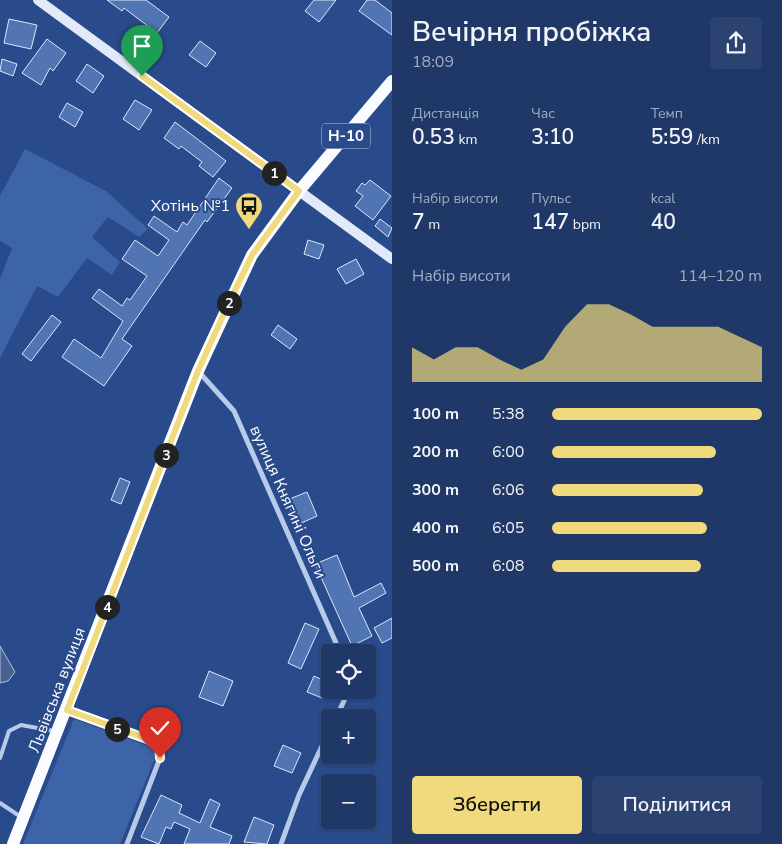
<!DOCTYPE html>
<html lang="uk">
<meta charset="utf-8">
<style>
:root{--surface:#1f3868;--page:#2c4371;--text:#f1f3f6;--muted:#a1acc0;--line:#3c527c;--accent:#f1da7e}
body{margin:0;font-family:"Nunito Sans",sans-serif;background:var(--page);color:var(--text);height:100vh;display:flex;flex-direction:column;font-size:19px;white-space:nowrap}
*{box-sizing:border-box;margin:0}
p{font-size:16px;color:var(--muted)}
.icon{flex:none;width:28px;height:28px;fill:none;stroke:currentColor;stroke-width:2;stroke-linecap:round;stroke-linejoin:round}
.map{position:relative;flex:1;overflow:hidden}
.side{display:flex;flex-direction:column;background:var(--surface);width:390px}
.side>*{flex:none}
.fabs{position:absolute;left:321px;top:644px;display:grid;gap:10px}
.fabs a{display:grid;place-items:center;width:55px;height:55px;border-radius:5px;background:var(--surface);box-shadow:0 1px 4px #0004,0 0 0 1px var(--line);font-size:25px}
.pin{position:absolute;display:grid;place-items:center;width:42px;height:42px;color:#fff;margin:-51px -21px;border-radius:50% 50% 50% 0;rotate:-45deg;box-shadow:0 0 5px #0007}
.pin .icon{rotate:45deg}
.km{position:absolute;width:25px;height:25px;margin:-12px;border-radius:50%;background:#222;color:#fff;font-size:14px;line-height:25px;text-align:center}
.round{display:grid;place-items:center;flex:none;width:52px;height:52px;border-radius:5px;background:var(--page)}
.overview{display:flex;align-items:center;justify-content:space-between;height:85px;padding:0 20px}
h1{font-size:28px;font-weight:600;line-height:38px}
.stats{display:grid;grid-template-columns:repeat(3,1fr);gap:8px;height:85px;padding:5px 20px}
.stats div{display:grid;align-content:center}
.stats b{font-size:21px;font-weight:600}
.stats small{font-size:14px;font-weight:400}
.stats p{font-size:14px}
.chart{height:140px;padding:10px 20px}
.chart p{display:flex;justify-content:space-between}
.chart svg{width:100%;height:90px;margin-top:5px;fill:var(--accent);opacity:.7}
.button{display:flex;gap:10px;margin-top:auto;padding:10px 20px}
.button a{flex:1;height:58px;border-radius:5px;background:var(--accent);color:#111;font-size:20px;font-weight:600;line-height:58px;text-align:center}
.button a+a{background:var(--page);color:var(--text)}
ul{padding:0 20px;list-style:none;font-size:16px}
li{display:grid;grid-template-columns:80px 60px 1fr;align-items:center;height:38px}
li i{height:12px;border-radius:6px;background:var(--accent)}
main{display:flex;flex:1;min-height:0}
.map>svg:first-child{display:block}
.green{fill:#3d63a8}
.water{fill:#48618f;stroke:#acc3ea}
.building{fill:#5174b2;stroke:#dce6f8}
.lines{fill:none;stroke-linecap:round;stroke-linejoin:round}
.lane{stroke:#b8caea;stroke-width:4}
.street{stroke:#b8caea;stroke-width:5}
.secondary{stroke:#e2e9f8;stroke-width:10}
.primary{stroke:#fafcff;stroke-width:12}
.route-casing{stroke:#fff;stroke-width:10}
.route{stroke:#f1da7e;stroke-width:6}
.labels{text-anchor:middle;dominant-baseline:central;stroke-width:4;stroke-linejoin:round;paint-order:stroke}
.shield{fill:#294b8b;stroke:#bfc9dc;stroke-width:1}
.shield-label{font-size:15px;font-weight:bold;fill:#fff}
.poi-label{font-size:16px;fill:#fff;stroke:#294b8b;text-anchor:end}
.street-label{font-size:16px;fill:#fff;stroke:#294b8b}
</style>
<main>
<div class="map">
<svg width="392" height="844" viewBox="0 0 392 844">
<rect width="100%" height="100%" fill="#294b8b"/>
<!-- green -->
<g class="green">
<path d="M25 149 106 191 148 229 139 237 108 217 92 237 120 262 112 275 87 258 58 297 37 286 0 358V279L12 248 0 241V196Z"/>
<path d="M74 719 153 748 155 758 120 844H23Z"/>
</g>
<!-- water -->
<path class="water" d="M0 646 15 672 8 681 0 683Z"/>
<!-- building -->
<g class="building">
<path d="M107 0H146L169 17 157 33 124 8 122 11Z"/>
<path d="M314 0H336L319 22 305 11Z"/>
<path d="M367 0H375L392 13V35L359 11Z"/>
<path d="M9 19 37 25 31 49 4 43Z"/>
<path d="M47 39 66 53 53 71 50 68 41 85 22 73Z"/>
<path d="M200 41 216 53 206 67 189 55Z"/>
<path d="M2 59 17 64 13 76 0 71Z"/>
<path d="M87 64 104 76 93 93 76 81Z"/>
<path d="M135 100 152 110 139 130 123 119Z"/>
<path d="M67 103 83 112 75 127 59 117Z"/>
<path d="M175 122 226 161 213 177 199 166 202 162 181 146 179 149 164 138Z"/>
<path d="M219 178 232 188 207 222 205 220 122 339 132 346 104 386 62 357 74 339 101 358 123 321 92 298 99 289 122 306 127 298 130 300 147 276 122 259 135 240 158 256 169 240 148 225 154 216 177 232 183 222 187 225Z"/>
<path d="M370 180 391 196 373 220 355 206 363 196 356 191 362 183 365 185Z"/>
<path d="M380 219 392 228 388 237 375 226Z"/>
<path d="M308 240 324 245 319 259 304 254Z"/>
<path d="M356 259 364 274 346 284 337 269Z"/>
<path d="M52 315 61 322 31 361 22 354Z"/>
<path d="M278 325 297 339 290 349 271 335Z"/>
<path d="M120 478 130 482 121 504 111 500Z"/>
<path d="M307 492 317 516 297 525 287 500Z"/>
<path d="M337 555 354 597 381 583 386 593 359 608 372 636 352 646 315 564Z"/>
<path d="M392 618V638L382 643 374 628Z"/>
<path d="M305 623 319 629 301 669 288 663Z"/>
<path d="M209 671 233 681 223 706 199 697Z"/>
<path d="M314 676 329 683 322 698 307 692Z"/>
<path d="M283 745 301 753 292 773 274 766Z"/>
<path d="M161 795 182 805 179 813 200 823 210 799 220 804 210 827 232 836 229 844H184L190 829 174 822 171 829 166 827 159 844 141 837Z"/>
<path d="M254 817 274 825 267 844 244 842Z"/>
</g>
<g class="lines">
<!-- lane -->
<g class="lane">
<path d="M0 758 9 731 21 725 54 731"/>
<path d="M0 803 21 817"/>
</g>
<!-- street -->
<g class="street">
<path d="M199 372 234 411 340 652"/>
<path d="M67 710 147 739 159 746 160 758 127 844"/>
<path d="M336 718 349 690"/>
<path d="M281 844 299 795 330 729"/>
</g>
<!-- secondary -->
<path class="secondary" d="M38 0 392 259"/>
<!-- primary -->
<path class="primary" d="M13 844 198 371 252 255 299 191 392 81"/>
</g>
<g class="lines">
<!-- route casing -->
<g class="route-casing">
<path id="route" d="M142 76 299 191 252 255 226 309 198 371 67 710 147 739 159 746 160 758"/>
</g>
<!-- route -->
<use href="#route" class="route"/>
</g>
<!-- icons -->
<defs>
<g id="bus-pin" transform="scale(1.4375)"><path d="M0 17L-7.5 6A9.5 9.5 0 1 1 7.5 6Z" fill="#f1da7e" stroke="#294b8b"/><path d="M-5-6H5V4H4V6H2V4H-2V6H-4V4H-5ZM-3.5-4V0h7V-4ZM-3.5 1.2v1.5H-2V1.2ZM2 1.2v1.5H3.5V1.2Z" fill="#111"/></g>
</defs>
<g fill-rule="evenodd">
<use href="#bus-pin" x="249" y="206"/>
</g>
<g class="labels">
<!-- shield labels -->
<rect class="shield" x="322" y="123.5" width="48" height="25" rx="4"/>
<g class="shield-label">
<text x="346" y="136">Н-10</text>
</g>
<!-- poi labels -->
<g class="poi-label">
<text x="230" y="206">Хотінь №1</text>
</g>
<!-- street labels -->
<g class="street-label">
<text transform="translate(288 502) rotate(66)">вулиця Княгині Ольги</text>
<text transform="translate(57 690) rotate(-69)">Львівська вулиця</text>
</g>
</g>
</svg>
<div class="fabs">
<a><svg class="icon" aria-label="locate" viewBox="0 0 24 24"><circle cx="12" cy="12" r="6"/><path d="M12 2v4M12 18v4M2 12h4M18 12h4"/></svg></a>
<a>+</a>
<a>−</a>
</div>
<div class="pin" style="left:142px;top:76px;background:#1e9e55"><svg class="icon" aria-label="arrive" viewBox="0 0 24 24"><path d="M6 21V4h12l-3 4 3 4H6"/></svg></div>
<div class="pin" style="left:160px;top:758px;background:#d93025"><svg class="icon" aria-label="check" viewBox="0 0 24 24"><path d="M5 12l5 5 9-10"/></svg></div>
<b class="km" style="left:274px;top:173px">1</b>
<b class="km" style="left:229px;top:303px">2</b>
<b class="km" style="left:166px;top:455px">3</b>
<b class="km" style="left:107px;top:607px">4</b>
<b class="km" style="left:117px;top:729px">5</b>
</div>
<section class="side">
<div class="overview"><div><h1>Вечірня пробіжка</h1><p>18:09</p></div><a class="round"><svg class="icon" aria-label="share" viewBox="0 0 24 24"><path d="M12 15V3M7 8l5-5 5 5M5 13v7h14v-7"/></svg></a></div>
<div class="stats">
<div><p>Дистанція</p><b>0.53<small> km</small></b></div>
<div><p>Час</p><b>3:10</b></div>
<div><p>Темп</p><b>5:59<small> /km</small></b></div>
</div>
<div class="stats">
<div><p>Набір висоти</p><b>7<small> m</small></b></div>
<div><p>Пульс</p><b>147<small> bpm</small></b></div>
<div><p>kcal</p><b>40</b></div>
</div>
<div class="chart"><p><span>Набір висоти</span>114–120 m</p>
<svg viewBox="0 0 160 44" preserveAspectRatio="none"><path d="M0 44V27L10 33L20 27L30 27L40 33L50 38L60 33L70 17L80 6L90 6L100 11L110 17L120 17L130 17L140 17L150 22L160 27V44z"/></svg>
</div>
<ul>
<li><b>100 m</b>5:38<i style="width:100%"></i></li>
<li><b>200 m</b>6:00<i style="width:78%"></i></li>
<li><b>300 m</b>6:06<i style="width:72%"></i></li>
<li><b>400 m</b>6:05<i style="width:74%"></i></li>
<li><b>500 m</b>6:08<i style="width:71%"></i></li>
</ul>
<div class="button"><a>Зберегти</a><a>Поділитися</a></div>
</section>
</main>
